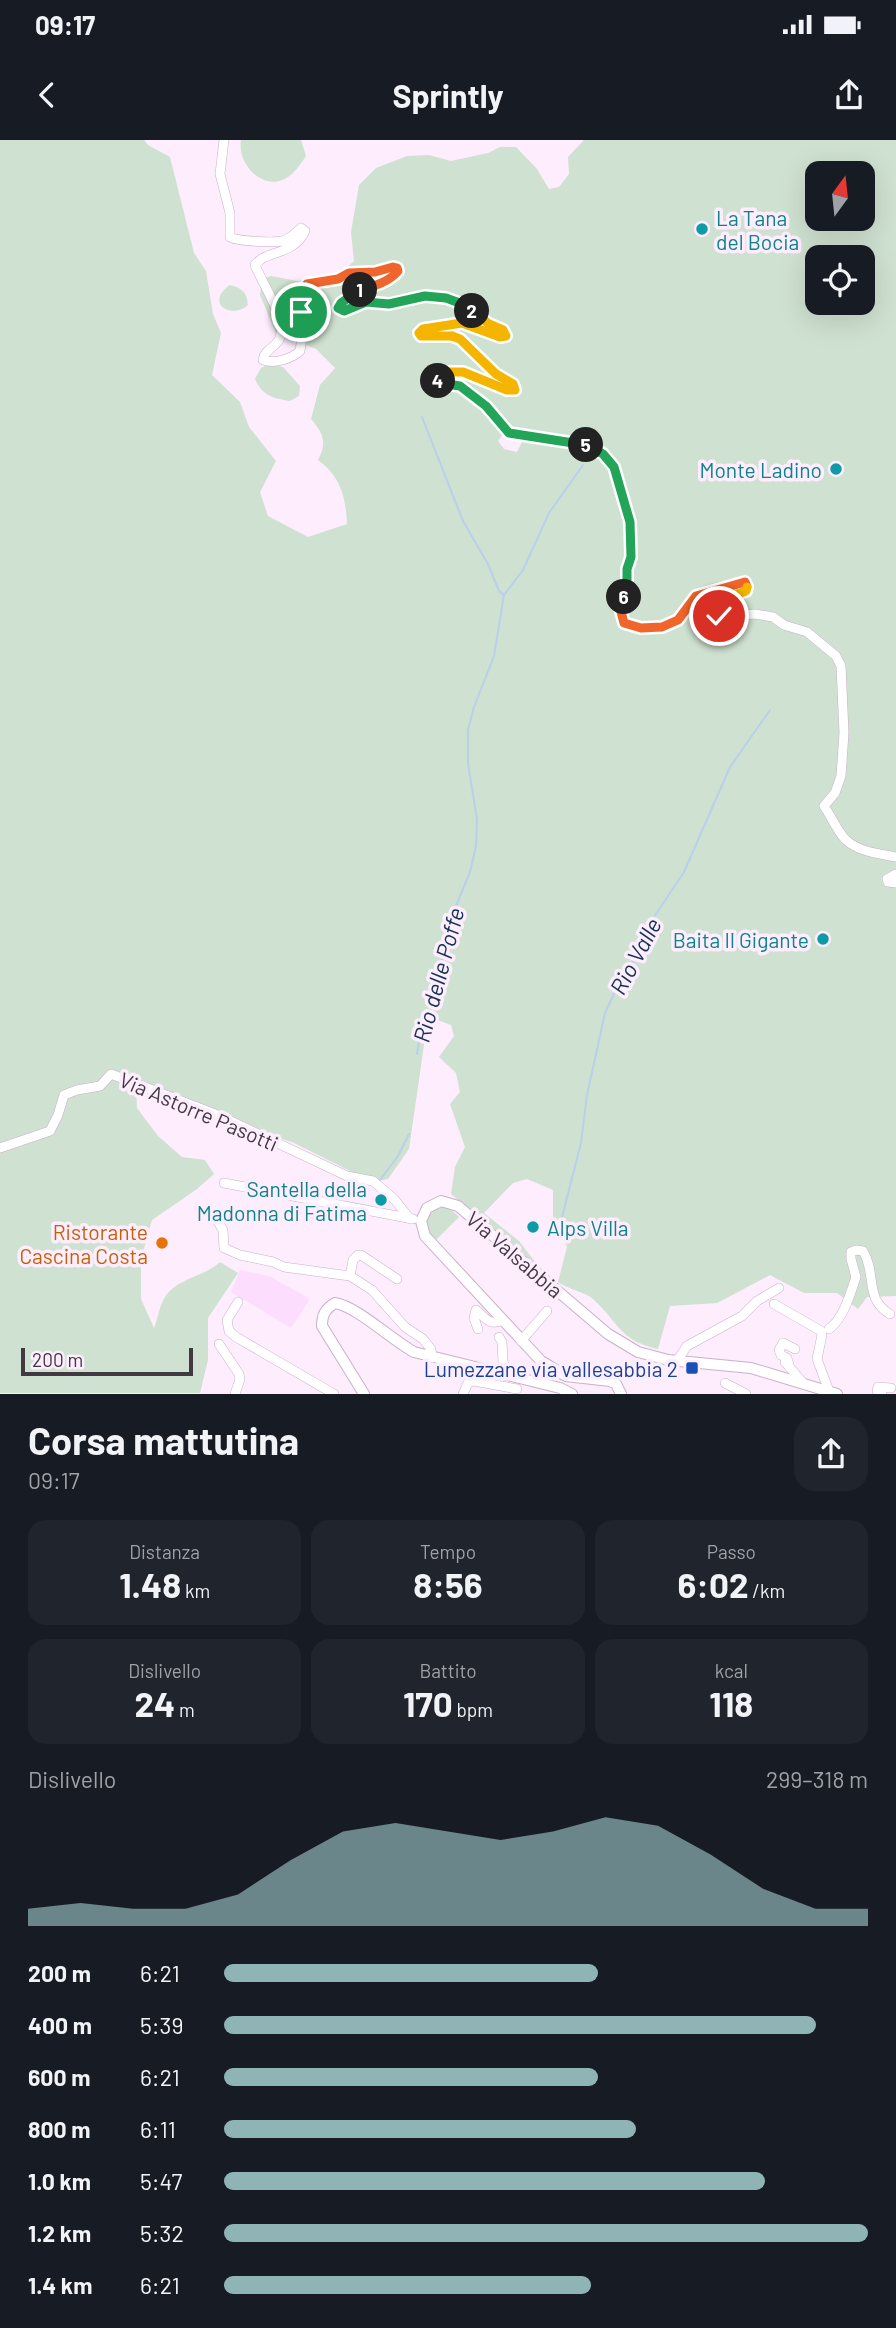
<!DOCTYPE html>
<html lang="it">
<meta charset="utf-8">
<style>
:root{--surface:#171b24;--page:#20242c;--text:#f1f3f6;--muted:#9ea1a6;--accent:#8fb4b6}
body{margin:0;font-family:Barlow,sans-serif;background:var(--page);color:var(--text);height:100vh;display:flex;flex-direction:column;font-size:26px;white-space:nowrap}
*{box-sizing:border-box;margin:0}
p{font-size:23px;color:var(--muted)}
.icon{flex:none;width:38px;height:38px;fill:none;stroke:currentColor;stroke-width:2;stroke-linecap:round;stroke-linejoin:round}
.map{position:relative;height:1254px;overflow:hidden}
.details{display:flex;flex-direction:column;background:var(--surface);flex:1}
.details>*{flex:none}
.needle{width:46px;rotate:15deg}
.controls{position:absolute;left:805px;top:21px;display:grid;gap:14px}
.controls a{display:grid;place-items:center;width:70px;height:70px;border-radius:14px;background:var(--surface);box-shadow:0 7px 28px #0002;font-size:35px}
.scale{position:absolute;left:21px;bottom:18px;width:172px;box-sizing:border-box;padding-left:7px;border:4px solid #423842;border-top:0;font-size:19px;line-height:24px;white-space:nowrap;color:#423842;-webkit-text-stroke:5px #fdedfd;paint-order:stroke}
.pin{position:absolute;display:grid;place-items:center;width:60px;height:60px;color:#fff;margin:-30px;border:4px solid #fff;border-radius:50%;box-shadow:0 2px 7px #0007}
.km{position:absolute;width:35px;height:35px;margin:-18px;border-radius:50%;background:#222;color:#fff;font-size:19px;line-height:35px;text-align:center}
.round{display:grid;place-items:center;flex:none;width:74px;height:74px;border-radius:21px;background:var(--page)}
.headline{display:flex;align-items:center;justify-content:space-between;height:119px;padding:0 28px}
h1{font-size:38px;font-weight:700;line-height:52px}
.figures{display:grid;grid-template-columns:repeat(3,1fr);gap:10px;height:119px;padding:7px 28px}
.figures div{display:grid;align-content:center;border-radius:18px;background:var(--page);text-align:center}
.figures b{font-size:35px;font-weight:700}
.figures small{font-size:19px;font-weight:400}
.figures p{font-size:19px}
.chart{height:196px;padding:14px 28px}
.chart p{display:flex;justify-content:space-between}
.chart svg{width:100%;height:126px;margin-top:7px;fill:var(--accent);opacity:.7}
ul{padding:0 28px;list-style:none;font-size:23px}
li{display:grid;grid-template-columns:112px 84px 1fr;align-items:center;height:52px}
li i{height:18px;border-radius:9px;background:var(--accent)}
.status{display:flex;justify-content:space-between;align-items:center;height:49px;padding:0 35px;background:var(--surface);direction:ltr}
.status svg{height:19px;fill:currentColor}
header{display:flex;justify-content:space-between;align-items:center;height:91px;padding:0 28px;background:var(--surface);font-size:32px;font-weight:700}
.map>svg:first-child{display:block}
.built{fill:#fdddfe}
.green{fill:#cfe1d1;fill-rule:evenodd}
.lines{fill:none;stroke-linecap:round;stroke-linejoin:round}
.stream{stroke:#bad0ea;stroke-width:2}
.minor-casing{stroke:#cab0ca;stroke-width:10}
.major-casing{stroke:#cab0ca;stroke-width:12}
.minor{stroke:#fff;stroke-width:9}
.major{stroke:#fff;stroke-width:10}
.split-1-casing{stroke:#fff;stroke-width:14}
.split-2-casing{stroke:#fff;stroke-width:14}
.split-3-casing{stroke:#fff;stroke-width:14}
.split-4-casing{stroke:#fff;stroke-width:14}
.split-5-casing{stroke:#fff;stroke-width:14}
.split-6-casing{stroke:#fff;stroke-width:14}
.split-7-casing{stroke:#fff;stroke-width:14}
.split-8-casing{stroke:#fff;stroke-width:14}
.split-1{stroke:#f0652b;stroke-width:9}
.split-2{stroke:#22a559;stroke-width:9}
.split-3{stroke:#f5b400;stroke-width:9}
.split-4{stroke:#f5b400;stroke-width:9}
.split-5{stroke:#22a559;stroke-width:9}
.split-6{stroke:#22a559;stroke-width:9}
.split-7{stroke:#f0652b;stroke-width:9}
.split-8{stroke:#f5b400;stroke-width:9}
.culture-dot{fill:#0f9aa8;stroke:#fdedfd;stroke-width:2.5}
.food-dot{fill:#e8710a;stroke:#fdedfd;stroke-width:2.5}
.transit-dot{fill:#1a4fb4;stroke:#fdedfd;stroke-width:2.5}
.labels{text-anchor:middle;dominant-baseline:central;stroke-width:7;stroke-linejoin:round;paint-order:stroke}
.culture-label{font-size:21px;fill:#0d838f;stroke:#fdedfd;text-anchor:end}
.street-label{font-size:21px;fill:#423842;stroke:#fdedfd}
.food-label{font-size:21px;fill:#c56008;stroke:#fdedfd;text-anchor:end}
.transit-label{font-size:21px;fill:#164399;stroke:#fdedfd;text-anchor:end}
.water-label{font-size:23px;font-style:italic;fill:#133356;stroke:#fdedfd}
</style>
<div class="status"><b>09:17</b><svg viewBox="0 0 49 12"><path d="M0 12V9h3v3zM5 12V6h3v6zM10 12V3h3v9zM15 12V0h3v12zM26 1h20v11H26zM47 4h2v5h-2z"/></svg></div>
<header><svg class="icon" aria-label="back" viewBox="0 0 24 24"><path d="M15 5l-7 7 7 7"/></svg>Sprintly<svg class="icon" aria-label="share" viewBox="0 0 24 24"><path d="M12 15V3M7 8l5-5 5 5M5 13v7h14v-7"/></svg></header>
<div class="map">
<svg width="896" height="1254" viewBox="0 0 896 1254">
<rect width="100%" height="100%" fill="#fdedfd"/>
<!-- built -->
<path class="built" d="M240 1130 269 1136 310 1159 291 1188 231 1152Z"/>
<!-- green -->
<g class="green">
<path d="M0 0H144L148 5 170 17 194 113 206 131 213 174 221 193 212 235 240 262 249 287 276 321 260 352 268 376 308 397 347 384C346 358 341 337 318 320 327 303 324 294 311 279L320 245 335 228 316 209 276 193 260 155 262 139 271 136 302 142 344 130 354 121 351 92 359 45 376 28 407 16 429 15 451 21 488 13 500 7H516L537 29 549 49 559 47 569 34 568 17 584 0H896V1156L867 1157 858 1169 837 1153H804L770 1135 717 1163 670 1166 658 1209C618 1200 619 1182 593 1159 587 1153 568 1149 558 1142L567 1107 553 1078V1050L527 1039 513 1043 484 1073 519 1101 539 1127 451 1054 455 1027 465 1007 450 964 460 952 456 933 439 917 454 896 451 885 435 879 425 898 409 1009 388 1039 372 1042 292 1002 245 988 136 948 137 968 158 996 182 1017 205 1020 214 1034 197 1049 152 1080 141 1119V1159L154 1188C158 1179 159 1166 165 1157 177 1138 204 1137 220 1122L238 1133 208 1178V1220L200 1253H0ZM817 33H863V79H817ZM817 117H863V163H817ZM503 294 520 298 522 302 517 312 504 309 498 301Z"/>
<path d="M241 0H301L306 16C299 26 293 36 282 40 259 49 237 21 241 0Z"/>
<path d="M229 145C242 148 247 152 248 165 236 177 213 169 221 154 223 150 227 148 229 145Z"/>
<path d="M269 224 283 227 300 246 299 256 290 261C272 258 263 256 255 239L261 228Z"/>
<path d="M436 1067C447 1066 452 1070 459 1077L434 1102C425 1089 423 1078 436 1067Z"/>
</g>
<g class="lines">
<!-- stream -->
<g class="stream">
<path d="M422 277 463 381 488 424 499 451 504 455"/>
<path d="M417 914 421 890 436 858 447 788 470 732 476 706 477 679 468 624V590L474 567 494 516 504 455 523 430 549 373 583 325"/>
<path d="M380 1040 398 1016 409 994"/>
<path d="M560 1085 581 1003 587 955 605 873 621 839 636 817 650 783 684 732 730 627 770 570"/>
</g>
<!-- minor casing -->
<g class="minor-casing">
<g id="minor">
<path d="M224 0 220 34 230 73V97C236 101 273 103 282 101 289 100 295 93 301 88L305 91C294 116 265 110 255 125 262 143 284 175 281 193 280 207 265 207 263 220 275 224 291 219 300 211L304 182 299 155 307 144 338 139 349 133 375 132 393 127 398 131 395 135C378 144 346 151 338 168L344 171 366 162 389 165 425 156 446 158 465 165 478 177 503 190 506 196 500 197 462 183 423 189 419 193 421 196H452L460 199 496 234 513 244 515 250"/>
<path d="M515 250H507L463 232H446L438 241C445 245 452 243 460 245 475 251 499 280 509 293L590 305 614 327 630 381 631 392 627 450 619 468 624 483C640 491 668 491 681 477 687 470 689 460 697 455 710 447 730 446 745 442L747 446 746 451C732 456 709 463 706 478L755 474 773 477 784 485 807 492 836 516 841 526 844 593 841 636 835 653 824 666C831 676 837 691 846 700 859 712 880 714 896 717"/>
<path d="M896 734 887 739 888 742 896 743"/>
<path d="M0 1008 50 991 58 975 64 955 77 950 100 946 111 934 220 976 347 1036 373 1041 395 1060 410 1079"/>
<path d="M224 1043 413 1079"/>
<path d="M215 1077 223 1090 224 1108 240 1115 273 1122 284 1127 350 1136 372 1150 405 1187 423 1199 431 1209 432 1218"/>
<path d="M350 1136 353 1120 358 1115H361L397 1139"/>
<path d="M238 1162 227 1180 229 1191 236 1197 334 1254"/>
<path d="M774 1164 821 1191 822 1195 817 1219 829 1251"/>
<path d="M478 1189 474 1178 476 1170C485 1177 490 1187 502 1180"/>
<path d="M829 1189C844 1178 850 1154 856 1137L851 1119V1112L856 1110 863 1111C877 1134 864 1159 890 1174"/>
<path d="M499 1197 502 1202 503 1222 508 1232 507 1235"/>
<path d="M521 1201 547 1171"/>
<path d="M219 1204 239 1234 240 1239 235 1254"/>
<path d="M677 1221 687 1206 742 1176 757 1161 779 1148"/>
<path d="M785 1222 804 1244"/>
<path d="M789 1225 787 1218 781 1215 779 1210 783 1203 795 1209"/>
<path d="M725 1243 746 1254"/>
<path d="M463 1254 468 1243 474 1241 517 1249"/>
<path d="M882 1254 877 1251 878 1247 891 1248"/>
</g>
</g>
<!-- major casing -->
<g class="major-casing">
<g id="major">
<path d="M364 1254 322 1186C322 1175 325 1169 335 1163 356 1166 392 1200 414 1212L560 1248 572 1254"/>
<path d="M621 1254 616 1244 610 1241 566 1236 541 1221 425 1096 421 1081 427 1068 441 1061 458 1066 608 1194 638 1212 668 1220 751 1228 837 1254"/>
</g>
</g>
<!-- minor -->
<use href="#minor" class="minor"/>
<!-- major -->
<use href="#major" class="major"/>
</g>
<g class="lines">
<!-- split-1 casing -->
<g class="split-1-casing">
<path id="split-1" d="M301 172 299 155 307 144 338 139 349 133 375 132 393 127 397 128 398 131C389 142 374 146 360 150"/>
</g>
<!-- split-2 casing -->
<g class="split-2-casing">
<path id="split-2" d="M360 150 341 163 338 168 344 171 366 162 389 164 425 156 446 158 465 165 472 171"/>
</g>
<!-- split-3 casing -->
<g class="split-3-casing">
<path id="split-3" d="M452 196H421L419 193 423 189 462 183 500 197 506 196 503 190 489 184 472 171"/>
</g>
<!-- split-4 casing -->
<g class="split-4-casing">
<path id="split-4" d="M438 241 446 232H463L507 250H515L513 244 496 234 460 199 452 196"/>
</g>
<!-- split-5 casing -->
<g class="split-5-casing">
<path id="split-5" d="M438 241 440 243 460 246 486 266 509 293 586 305"/>
</g>
<!-- split-6 casing -->
<g class="split-6-casing">
<path id="split-6" d="M586 305 603 314 614 327 630 382 631 417 627 429V450L624 457"/>
</g>
<!-- split-7 casing -->
<g class="split-7-casing">
<path id="split-7" d="M624 457 620 468 624 483 641 488 662 487 678 480 696 456 745 442 747 447"/>
</g>
<!-- split-8 casing -->
<g class="split-8-casing">
<path id="split-8" d="M719 476 706 478C709 463 732 456 746 451L747 447"/>
</g>
<!-- split-1 -->
<use href="#split-1" class="split-1"/>
<!-- split-2 -->
<use href="#split-2" class="split-2"/>
<!-- split-3 -->
<use href="#split-3" class="split-3"/>
<!-- split-4 -->
<use href="#split-4" class="split-4"/>
<!-- split-5 -->
<use href="#split-5" class="split-5"/>
<!-- split-6 -->
<use href="#split-6" class="split-6"/>
<!-- split-7 -->
<use href="#split-7" class="split-7"/>
<!-- split-8 -->
<use href="#split-8" class="split-8"/>
</g>
<!-- markers -->
<g class="culture-dot">
<circle cx="702" cy="89" r="7"/>
<circle cx="836" cy="329" r="7"/>
<circle cx="823" cy="799" r="7"/>
<circle cx="381" cy="1060" r="7"/>
<circle cx="533" cy="1087" r="7"/>
</g>
<circle class="food-dot" cx="162" cy="1103" r="7"/>
<rect class="transit-dot" x="685" y="1221" width="14" height="14" rx="3.5"/>
<g class="labels">
<!-- culture labels -->
<g class="culture-label">
<text x="716" y="77" text-anchor="start">La Tana<tspan x="716" dy="24">del Bocia</tspan></text>
<text x="822" y="329">Monte Ladino</text>
<text x="809" y="799">Baita Il Gigante</text>
<text x="367" y="1048">Santella della<tspan x="367" dy="24">Madonna di Fatima</tspan></text>
<text x="547" y="1087" text-anchor="start">Alps Villa</text>
</g>
<!-- street labels -->
<g class="street-label">
<text transform="translate(199 971) rotate(23)">Via Astorre Pasotti</text>
<text transform="translate(515 1114) rotate(41)">Via Valsabbia</text>
</g>
<!-- food labels -->
<g class="food-label">
<text x="148" y="1091">Ristorante<tspan x="148" dy="24">Cascina Costa</tspan></text>
</g>
<!-- transit labels -->
<g class="transit-label">
<text x="678" y="1228">Lumezzane via vallesabbia 2</text>
</g>
<!-- water labels -->
<g class="water-label">
<text transform="translate(635 816) rotate(-62)">Rio Valle</text>
<text transform="translate(438 835) rotate(-75)">Rio delle Poffe</text>
</g>
</g>
</svg>
<div class="controls">
<a><svg class="needle" viewBox="-14 -14 28 28"><path d="M0-13l5 13h-10z" fill="#e53935"/><path d="M0 13l5-13h-10z" fill="#9ea1a6"/></svg></a>
<a><svg class="icon" aria-label="locate" viewBox="0 0 24 24"><circle cx="12" cy="12" r="6"/><path d="M12 2v4M12 18v4M2 12h4M18 12h4"/></svg></a>
</div>
<div class="scale">200 m</div>
<div class="pin" style="left:301px;top:172px;background:#1e9e55"><svg class="icon" aria-label="arrive" viewBox="0 0 24 24"><path d="M6 21V4h12l-3 4 3 4H6"/></svg></div>
<div class="pin" style="left:719px;top:476px;background:#d93025"><svg class="icon" aria-label="check" viewBox="0 0 24 24"><path d="M5 12l5 5 9-10"/></svg></div>
<b class="km" style="left:360px;top:150px">1</b>
<b class="km" style="left:472px;top:171px">2</b>
<b class="km" style="left:438px;top:241px">4</b>
<b class="km" style="left:586px;top:305px">5</b>
<b class="km" style="left:624px;top:457px">6</b>
</div>
<section class="details">
<div class="headline"><div><h1>Corsa mattutina</h1><p>09:17</p></div><a class="round"><svg class="icon" aria-label="share" viewBox="0 0 24 24"><path d="M12 15V3M7 8l5-5 5 5M5 13v7h14v-7"/></svg></a></div>
<div class="figures">
<div><p>Distanza</p><b>1.48<small> km</small></b></div>
<div><p>Tempo</p><b>8:56</b></div>
<div><p>Passo</p><b>6:02<small> /km</small></b></div>
</div>
<div class="figures">
<div><p>Dislivello</p><b>24<small> m</small></b></div>
<div><p>Battito</p><b>170<small> bpm</small></b></div>
<div><p>kcal</p><b>118</b></div>
</div>
<div class="chart"><p><span>Dislivello</span>299–318 m</p>
<svg viewBox="0 0 160 44" preserveAspectRatio="none"><path d="M0 44V38L10 36L20 38L30 38L40 33L50 21L60 11L70 8L80 11L90 14L100 11L110 6L120 9L130 19L140 31L150 38L160 38V44z"/></svg>
</div>
<ul>
<li><b>200 m</b>6:21<i style="width:58%"></i></li>
<li><b>400 m</b>5:39<i style="width:92%"></i></li>
<li><b>600 m</b>6:21<i style="width:58%"></i></li>
<li><b>800 m</b>6:11<i style="width:64%"></i></li>
<li><b>1.0 km</b>5:47<i style="width:84%"></i></li>
<li><b>1.2 km</b>5:32<i style="width:100%"></i></li>
<li><b>1.4 km</b>6:21<i style="width:57%"></i></li>
</ul>
</section>
